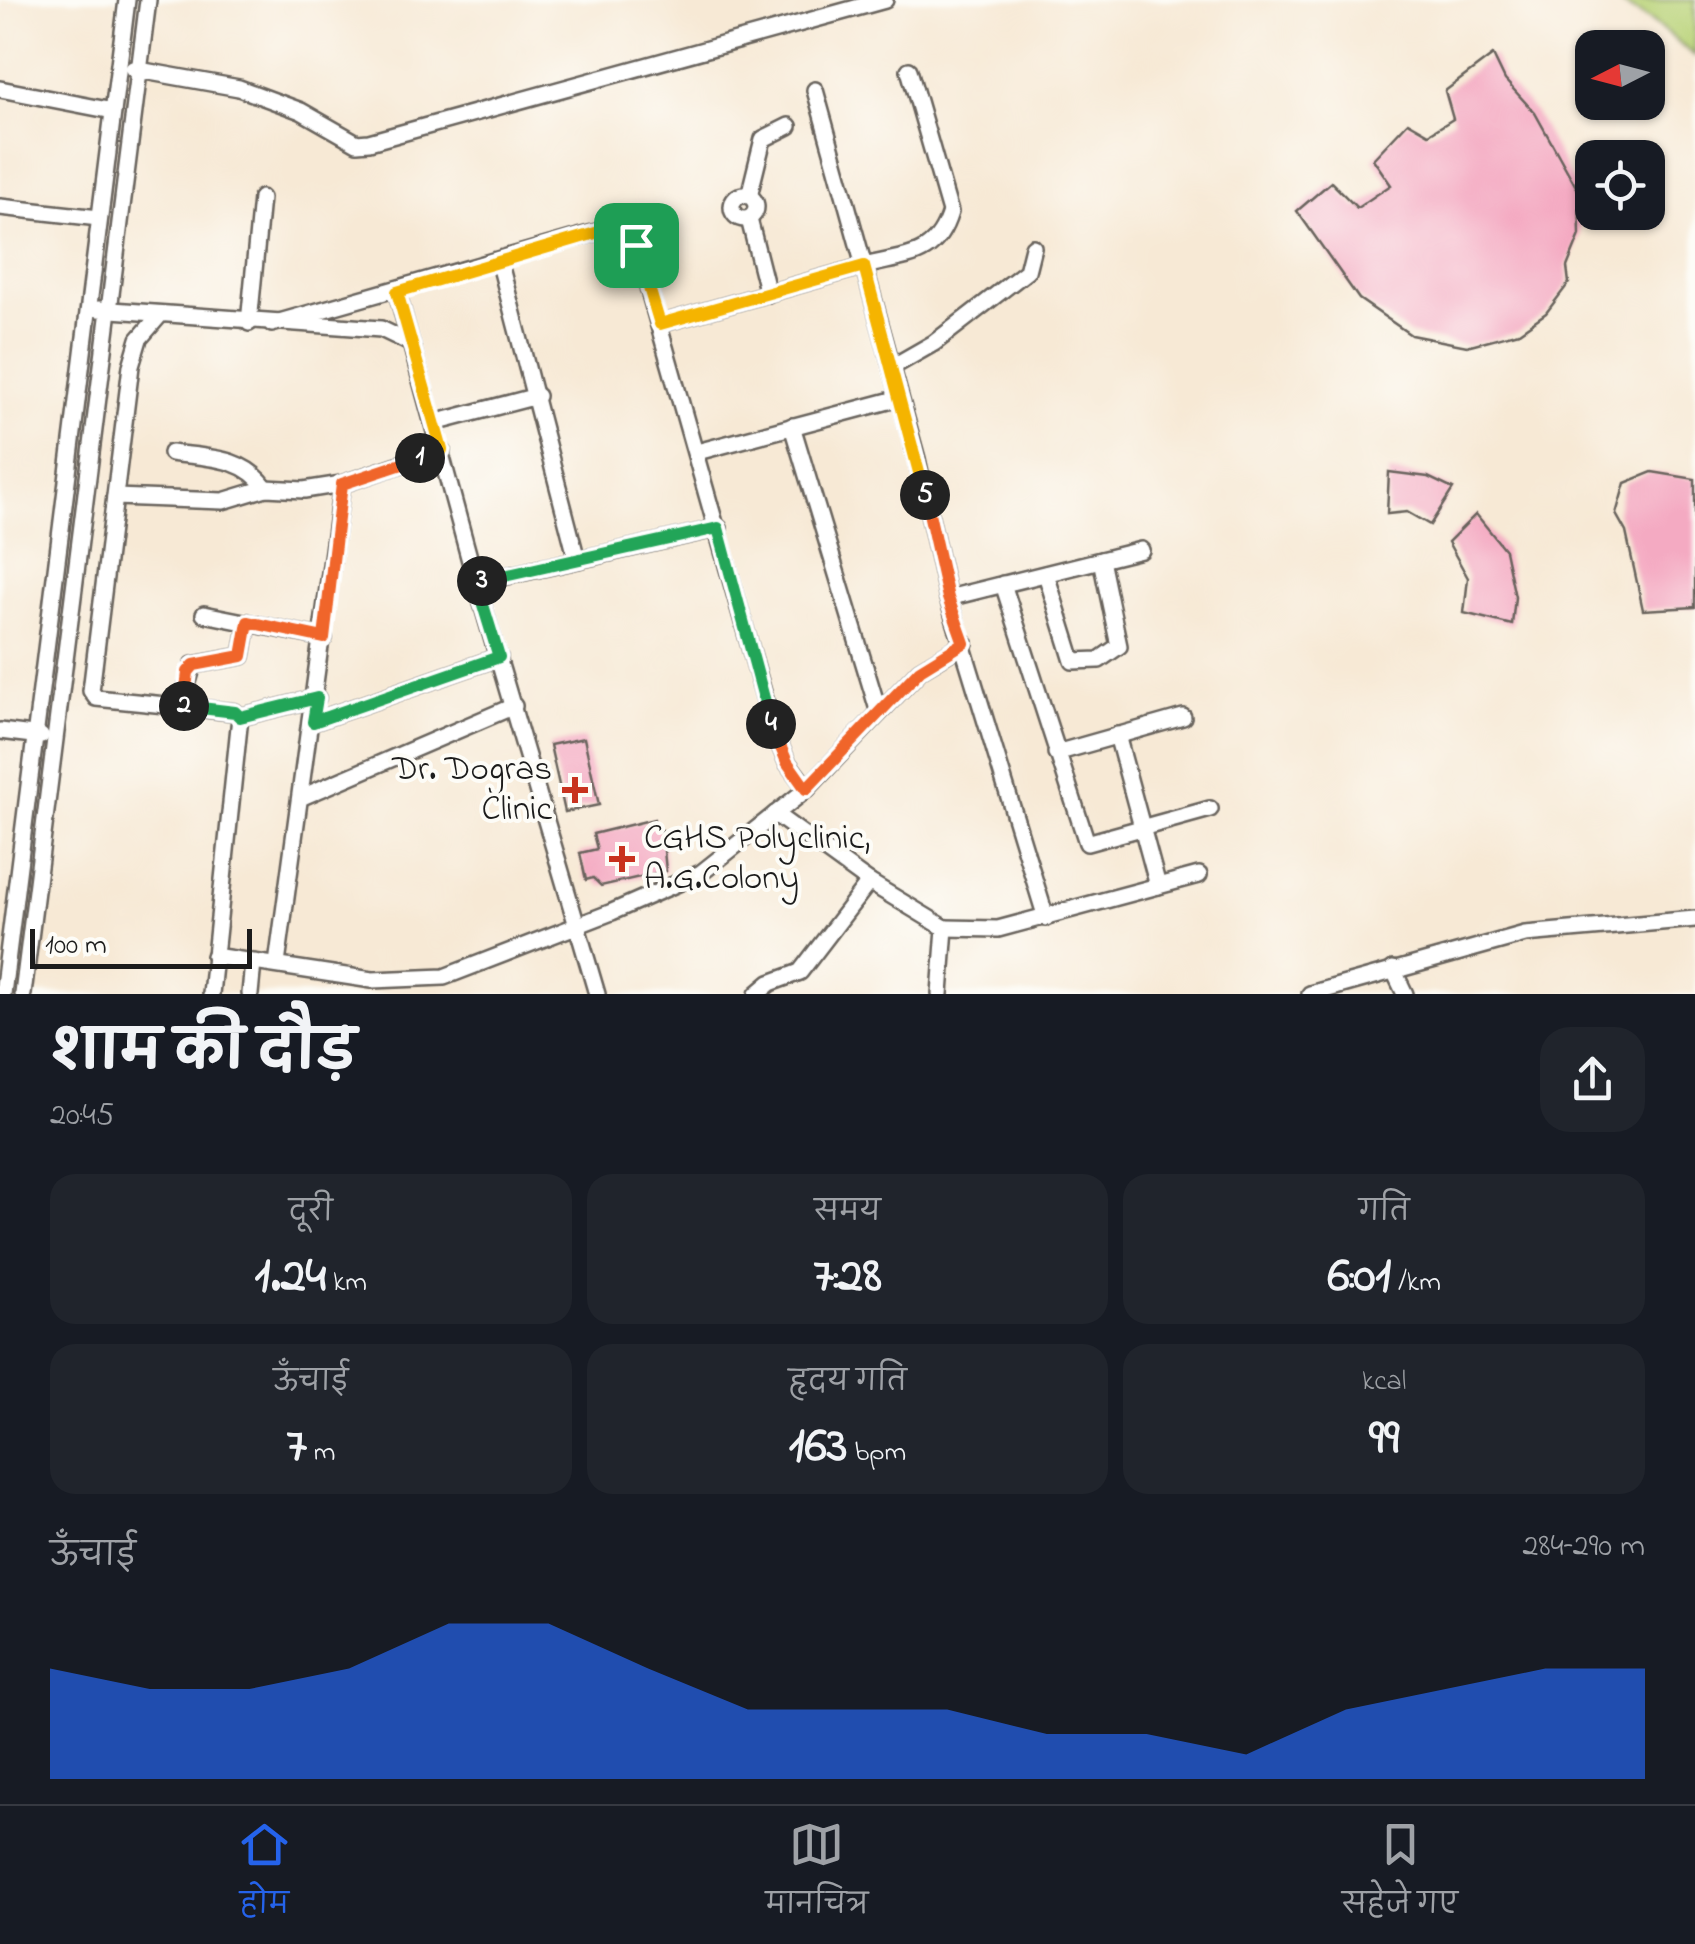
<!DOCTYPE html>
<html lang="hi">
<meta charset="utf-8">
<style>
:root{--surface:#171b24;--page:#20242c;--text:#f1f3f6;--muted:#9ea1a6;--line:#363941;--accent:#2563eb}
body{margin:0;font-family:"Indie Flower","Playpen Sans Deva",sans-serif;background:var(--page);color:var(--text);height:100vh;display:flex;flex-direction:column;font-size:38px;white-space:nowrap}
*{box-sizing:border-box;margin:0}
p{font-size:32px;color:var(--muted)}
.icon{flex:none;width:55px;height:55px;fill:none;stroke:currentColor;stroke-width:2;stroke-linecap:round;stroke-linejoin:round}
.map{position:relative;height:994px;overflow:hidden}
.sheet{display:flex;flex-direction:column;background:var(--surface);flex:1}
.sheet>*{flex:none}
.needle{width:65px;rotate:264deg}
.buttons{position:absolute;left:1575px;top:30px;display:grid;gap:20px}
.buttons a{display:grid;place-items:center;width:90px;height:90px;border-radius:20px;background:var(--surface);box-shadow:0 2px 8px #0004;font-size:50px}
.scale{position:absolute;left:30px;bottom:25px;width:222px;box-sizing:border-box;padding-left:10px;border:5px solid #1c1c1c;border-top:0;font-size:28px;line-height:35px;white-space:nowrap;color:#1c1c1c;-webkit-text-stroke:8px #fdfcf7;paint-order:stroke}
.pin{position:absolute;display:grid;place-items:center;width:85px;height:85px;color:#fff;margin:-42px;border-radius:20px;box-shadow:0 5px 15px #0006}
.km{position:absolute;width:50px;height:50px;margin:-25px;border-radius:50%;background:#222;color:#fff;font-size:28px;line-height:50px;text-align:center}
.round{display:grid;place-items:center;flex:none;width:105px;height:105px;border-radius:30px;background:var(--page)}
.summary{display:flex;align-items:center;justify-content:space-between;height:170px;padding:0 50px}
h1{font-size:55px;font-weight:700;line-height:75px}
.figures{display:grid;grid-template-columns:repeat(3,1fr);gap:15px;height:170px;padding:10px 50px}
.figures div{display:grid;align-content:center;border-radius:25px;background:var(--page);text-align:center}
.figures b{font-size:50px;font-weight:700}
.figures small{font-size:28px;font-weight:400}
.figures p{font-size:28px}
.chart{height:280px;padding:20px 50px}
.chart p{display:flex;justify-content:space-between}
.chart svg{width:100%;height:180px;margin-top:10px;fill:var(--accent);opacity:.7}
.tabs{display:flex;justify-content:space-around;align-items:center;height:140px;border-top:2px solid var(--line);background:var(--surface);font-size:28px;color:var(--muted)}
.tabs a{display:grid;justify-items:center;gap:5px}
.tabs .selected{color:var(--accent)}
.map>svg:first-child{display:block}
.green{fill:#bad379;stroke:#6b784a;stroke-width:2.5}
.building{fill:#f4aac2}
.lines{fill:none;stroke-linecap:round;stroke-linejoin:round}
.minor-casing{stroke:#69645d;stroke-width:20}
.minor{stroke:#fff;stroke-width:15}
.split-1-casing{stroke:#fff;stroke-width:20}
.split-2-casing{stroke:#fff;stroke-width:20}
.split-3-casing{stroke:#fff;stroke-width:20}
.split-4-casing{stroke:#fff;stroke-width:20}
.split-5-casing{stroke:#fff;stroke-width:20}
.split-6-casing{stroke:#fff;stroke-width:20}
.split-1{stroke:#f5b400;stroke-width:12}
.split-2{stroke:#f0652b;stroke-width:12}
.split-3{stroke:#22a559;stroke-width:12}
.split-4{stroke:#22a559;stroke-width:12}
.split-5{stroke:#f0652b;stroke-width:12}
.split-6{stroke:#f5b400;stroke-width:12}
.poi-dot{fill:#c8321e;stroke:#fdfcf7;stroke-width:4}
.labels{text-anchor:middle;dominant-baseline:central;stroke-width:8;stroke-linejoin:round;paint-order:stroke}
.poi-label{font-size:35px;fill:#1c1c1c;stroke:#fdfcf7;text-anchor:end}
</style>
<div class="map">
<svg width="1695" height="994" viewBox="0 0 1695 994">
<rect width="100%" height="100%" fill="#fdfcf7"/>
<filter id="ink" filterUnits="userSpaceOnUse"><feTurbulence type="fractalNoise" baseFrequency=".01" numOctaves="2"/><feDisplacementMap in="SourceGraphic" scale="20" xChannelSelector="R" yChannelSelector="G"/><feConvolveMatrix kernelMatrix="1 2 1 2 8 2 1 2 1" color-interpolation-filters="sRGB"/></filter>
<filter id="wash" filterUnits="userSpaceOnUse"><feTurbulence type="fractalNoise" baseFrequency=".0048" numOctaves="4" result="noise"/><feDisplacementMap in="SourceGraphic" scale="40" xChannelSelector="R" yChannelSelector="G"/><feGaussianBlur stdDeviation="2.25" result="paint"/><feColorMatrix in="noise" values="0 0 0 0 0 0 0 0 0 0 0 0 0 0 0 0 0 1.4 0 .05"/><feComposite in="paint" operator="in"/></filter>
<g filter="url(#wash)">
<rect width="100%" height="100%" fill="#f7e9d5"/>
<!-- green -->
<path class="green" d="M1614 0H1695V56L1653 21Z"/>
<g id="blocks">
<!-- building -->
<g class="building">
<path d="M1493 55 1505 80 1535 113 1579 192 1580 235 1567 267 1569 283 1546 313 1519 332 1467 346 1411 335 1359 299 1297 211 1331 182 1357 208 1391 185 1373 159 1408 122 1429 134 1453 119 1445 91Z"/>
<path d="M1389 472 1428 477 1453 489 1430 525 1407 512 1387 514Z"/>
<path d="M1652 472 1695 479V607L1643 610 1626 532 1616 514 1625 483Z"/>
<path d="M1476 514 1505 550 1515 597 1512 625 1464 613 1468 578 1448 542Z"/>
<path d="M584 738 599 805 565 812 550 745Z"/>
<path d="M654 819 657 831 662 830 666 871 601 886 593 878 586 880 580 853 597 849 593 834Z"/>
</g>
</g>
</g>
<g filter="url(#ink)">
<use href="#blocks" fill-opacity="0" stroke="#69645d" stroke-width="2.5"/>
<g class="lines">
<!-- minor casing -->
<g class="minor-casing">
<g id="minor">
<path d="M133 69 239 88 301 111 357 143 369 142 885 0"/>
<path d="M0 89 113 111"/>
<path d="M815 90 864 266C907 255 936 259 950 212L909 70"/>
<circle cx="744" cy="207" r="12"/>
<path d="M749 196 763 139 789 126"/>
<path d="M0 207 99 218"/>
<path d="M749 219 768 294"/>
<path d="M499 260 577 560"/>
<path d="M397 292 476 583 597 994"/>
<path d="M98 309 381 329 410 343"/>
<path d="M159 316 139 339 131 366 91 691 96 698 235 712 240 717 211 994"/>
<path d="M249 323 261 198"/>
<path d="M272 324 578 237 609 229 625 231 636 245 774 731 787 762 807 789"/>
<path d="M660 324 864 266 917 459 948 598 1046 918"/>
<path d="M892 367 934 343 1027 271 1033 247"/>
<path d="M434 423 537 396"/>
<path d="M792 426 879 713"/>
<path d="M697 452 900 398"/>
<path d="M171 453C208 458 243 456 266 488"/>
<path d="M115 497 223 501 266 488 304 490 342 484"/>
<path d="M1046 574 1073 661 1099 660 1119 646 1101 560"/>
<path d="M476 583 719 528"/>
<path d="M1003 584 1087 843 1210 809"/>
<path d="M948 598 1141 550"/>
<path d="M204 614 324 638"/>
<path d="M181 706 193 665 242 656 248 622"/>
<path d="M240 717 317 698"/>
<path d="M313 722 499 657"/>
<path d="M0 731 41 736"/>
<path d="M1117 735 1158 886"/>
<path d="M1056 753 1183 717"/>
<path d="M302 797 514 706"/>
<path d="M775 814 869 882 945 928 940 994"/>
<path d="M945 928 998 929 1199 875"/>
<path d="M214 956 372 980 444 977 612 912 701 873 807 789 920 670 965 643"/>
<path d="M277 964 342 484 442 450"/>
<path d="M1393 969 1405 994"/>
<path d="M3 994 127 0"/>
<path d="M23 994 148 0"/>
<path d="M250 994 253 963"/>
<path d="M757 994 770 983 800 972 869 882"/>
<path d="M1310 994 1525 934 1695 919"/>
</g>
</g>
<!-- minor -->
<use href="#minor" class="minor"/>
</g>
</g>
<g class="lines" filter="url(#ink)">
<!-- split-1 casing -->
<g class="split-1-casing">
<path id="split-1" d="M420 458 442 450 397 292 609 229 625 231 636 245"/>
</g>
<!-- split-2 casing -->
<g class="split-2-casing">
<path id="split-2" d="M184 706 188 672 194 665 242 656 248 622 324 638 342 484 420 458"/>
</g>
<!-- split-3 casing -->
<g class="split-3-casing">
<path id="split-3" d="M184 706 235 712 240 717 317 698 313 722 499 657 476 582 482 581"/>
</g>
<!-- split-4 casing -->
<g class="split-4-casing">
<path id="split-4" d="M482 581 718 528 771 724"/>
</g>
<!-- split-5 casing -->
<g class="split-5-casing">
<path id="split-5" d="M771 724 787 762 806 789 920 670 964 643 948 598 925 495"/>
</g>
<!-- split-6 casing -->
<g class="split-6-casing">
<path id="split-6" d="M636 245 660 324 864 266 925 495"/>
</g>
<!-- split-1 -->
<use href="#split-1" class="split-1"/>
<!-- split-2 -->
<use href="#split-2" class="split-2"/>
<!-- split-3 -->
<use href="#split-3" class="split-3"/>
<!-- split-4 -->
<use href="#split-4" class="split-4"/>
<!-- split-5 -->
<use href="#split-5" class="split-5"/>
<!-- split-6 -->
<use href="#split-6" class="split-6"/>
</g>
<!-- markers -->
<g class="poi-dot">
<path d="M570 775h10v10h10v10h-10v10h-10v-10h-10v-10h10z"/>
<path d="M617 844h10v10h10v10h-10v10h-10v-10h-10v-10h10z"/>
</g>
<g class="labels">
<!-- poi labels -->
<g class="poi-label">
<text x="552" y="770">Dr. Dogras<tspan x="552" dy="40">Clinic</tspan></text>
<text x="644" y="839" text-anchor="start">CGHS Polyclinic,<tspan x="644" dy="40">A.G.Colony</tspan></text>
</g>
</g>
</svg>
<div class="buttons">
<a><svg class="needle" viewBox="-14 -14 28 28"><path d="M0-13l5 13h-10z" fill="#e53935"/><path d="M0 13l5-13h-10z" fill="#9ea1a6"/></svg></a>
<a><svg class="icon" aria-label="locate" viewBox="0 0 24 24"><circle cx="12" cy="12" r="6"/><path d="M12 2v4M12 18v4M2 12h4M18 12h4"/></svg></a>
</div>
<div class="scale">100 m</div>
<div class="pin" style="left:636px;top:245px;background:#1e9e55"><svg class="icon" aria-label="arrive" viewBox="0 0 24 24"><path d="M6 21V4h12l-3 4 3 4H6"/></svg></div>
<b class="km" style="left:420px;top:458px">1</b>
<b class="km" style="left:184px;top:706px">2</b>
<b class="km" style="left:482px;top:581px">3</b>
<b class="km" style="left:771px;top:724px">4</b>
<b class="km" style="left:925px;top:495px">5</b>
</div>
<section class="sheet">
<div class="summary"><div><h1>शाम की दौड़</h1><p>20:45</p></div><a class="round"><svg class="icon" aria-label="share" viewBox="0 0 24 24"><path d="M12 15V3M7 8l5-5 5 5M5 13v7h14v-7"/></svg></a></div>
<div class="figures">
<div><p>दूरी</p><b>1.24<small> km</small></b></div>
<div><p>समय</p><b>7:28</b></div>
<div><p>गति</p><b>6:01<small> /km</small></b></div>
</div>
<div class="figures">
<div><p>ऊँचाई</p><b>7<small> m</small></b></div>
<div><p>हृदय गति</p><b>163<small> bpm</small></b></div>
<div><p>kcal</p><b>99</b></div>
</div>
<div class="chart"><p><span>ऊँचाई</span>284–290 m</p>
<svg viewBox="0 0 160 44" preserveAspectRatio="none"><path d="M0 44V17L10 22L20 22L30 17L40 6L50 6L60 17L70 27L80 27L90 27L100 33L110 33L120 38L130 27L140 22L150 17L160 17V44z"/></svg>
</div>
</section>
<nav class="tabs">
<a class="selected"><svg class="icon" aria-label="home" viewBox="0 0 24 24"><path d="M3 11l9-7 9 7M6 9v11h12V9"/></svg>होम</a>
<a><svg class="icon" aria-label="map" viewBox="0 0 24 24"><path d="M3 6l6-2 6 2 6-2v14l-6 2-6-2-6 2zM9 4v14M15 6v14"/></svg>मानचित्र</a>
<a><svg class="icon" aria-label="saved" viewBox="0 0 24 24"><path d="M7 4h10v16l-5-4-5 4z"/></svg>सहेजे गए</a>
</nav>
